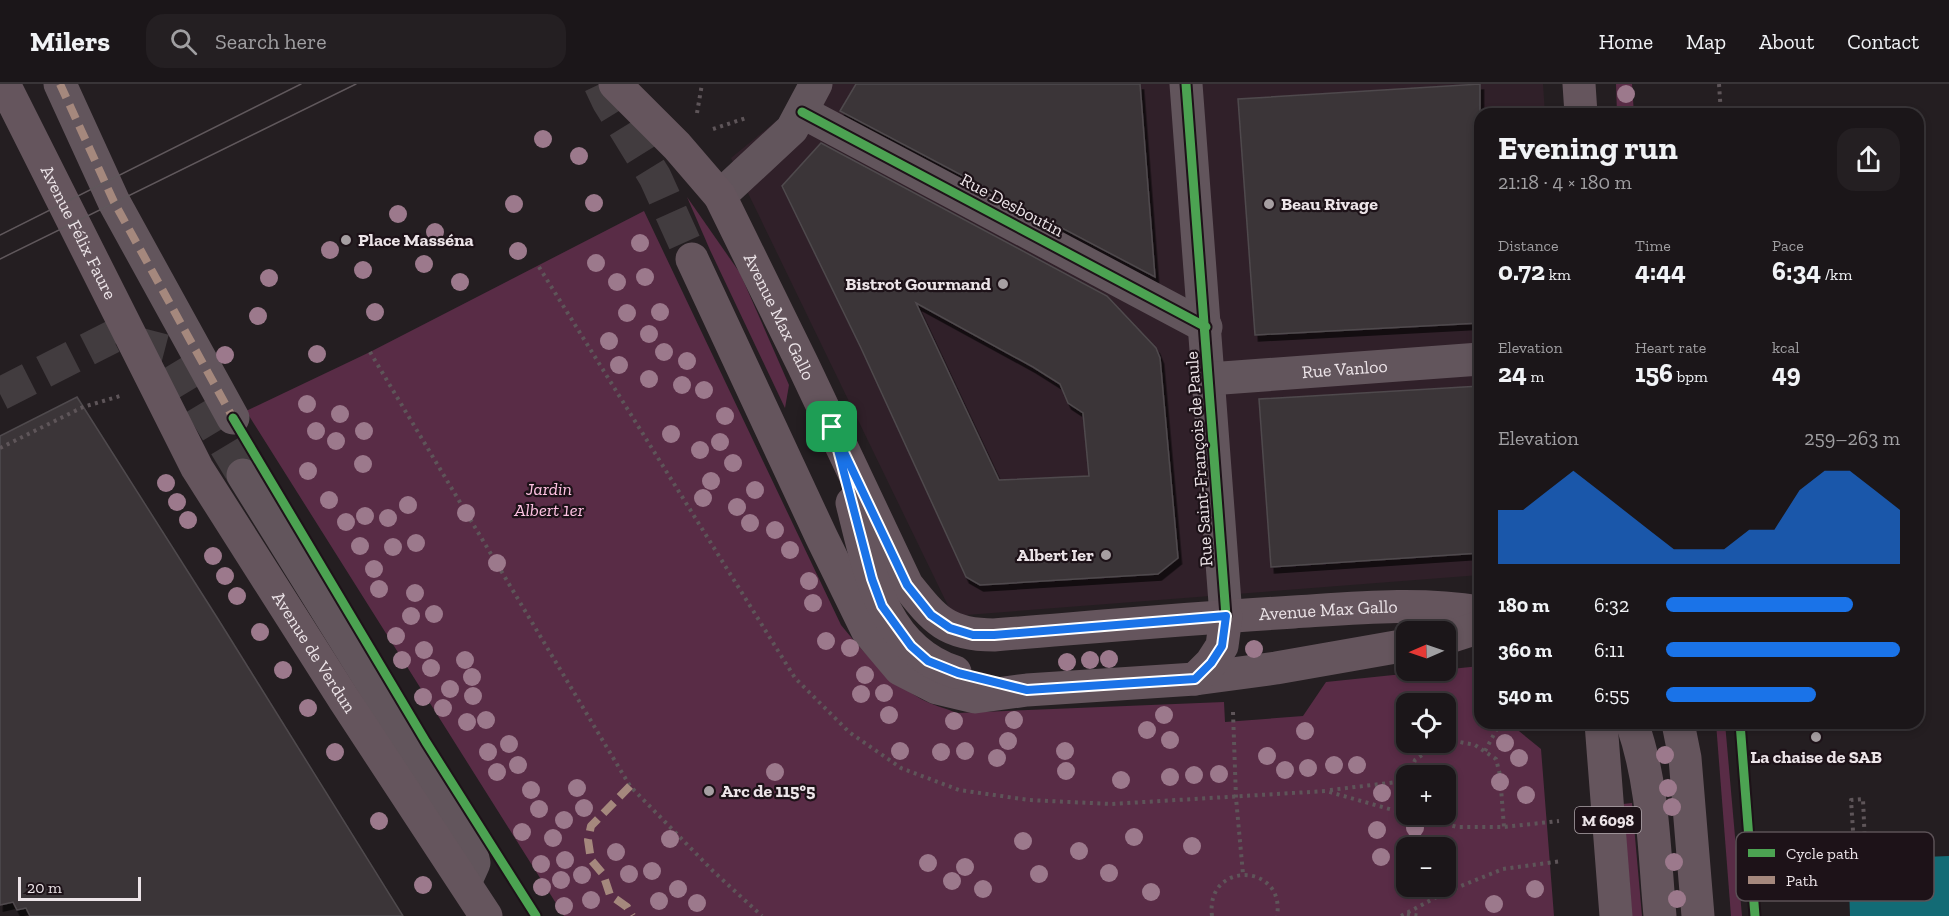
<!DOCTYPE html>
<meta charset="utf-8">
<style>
:root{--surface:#1b1619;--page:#241f22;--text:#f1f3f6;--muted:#a09fa2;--line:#393538;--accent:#1a73e8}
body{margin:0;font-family:"Zilla Slab",serif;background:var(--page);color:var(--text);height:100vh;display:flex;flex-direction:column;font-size:22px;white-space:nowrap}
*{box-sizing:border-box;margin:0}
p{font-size:20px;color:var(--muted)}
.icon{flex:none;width:33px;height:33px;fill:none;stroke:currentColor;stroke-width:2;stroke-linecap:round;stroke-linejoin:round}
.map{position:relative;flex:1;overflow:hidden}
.side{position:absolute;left:1474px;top:24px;width:450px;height:621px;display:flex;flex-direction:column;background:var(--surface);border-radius:18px;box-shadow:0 3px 9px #0003,0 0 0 2px var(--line)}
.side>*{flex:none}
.needle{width:39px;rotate:268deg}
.controls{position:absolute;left:1396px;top:537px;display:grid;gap:12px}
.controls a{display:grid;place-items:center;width:60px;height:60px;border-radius:12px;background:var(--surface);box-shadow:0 3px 9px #0003,0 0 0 2px var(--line);font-size:30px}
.scale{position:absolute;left:18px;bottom:15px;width:123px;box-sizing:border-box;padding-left:6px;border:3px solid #ece4e8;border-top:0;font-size:16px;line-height:21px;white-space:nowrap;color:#ece4e8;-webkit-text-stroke:4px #1d1218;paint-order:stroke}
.pin{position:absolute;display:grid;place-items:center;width:51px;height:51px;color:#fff;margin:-26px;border-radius:12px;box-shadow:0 3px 9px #0006}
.round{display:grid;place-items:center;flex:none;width:63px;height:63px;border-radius:18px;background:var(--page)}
.summary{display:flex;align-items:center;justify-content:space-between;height:102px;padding:0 24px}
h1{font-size:33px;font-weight:700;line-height:45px}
.stats{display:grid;grid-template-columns:repeat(3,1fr);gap:9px;height:102px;padding:6px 24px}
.stats div{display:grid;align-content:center}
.stats b{font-size:26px;font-weight:700}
.stats small{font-size:16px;font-weight:400}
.stats p{font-size:16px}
.chart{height:168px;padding:12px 24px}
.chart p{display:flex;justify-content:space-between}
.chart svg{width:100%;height:108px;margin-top:6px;fill:var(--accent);opacity:.7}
ul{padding:0 24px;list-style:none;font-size:20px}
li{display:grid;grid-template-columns:96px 72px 1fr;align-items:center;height:45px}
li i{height:15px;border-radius:8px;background:var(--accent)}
header{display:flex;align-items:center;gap:36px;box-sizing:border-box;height:84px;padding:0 30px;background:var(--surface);border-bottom:2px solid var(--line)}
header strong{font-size:28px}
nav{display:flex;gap:33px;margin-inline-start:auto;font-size:21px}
.search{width:420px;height:54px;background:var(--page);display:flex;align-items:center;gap:15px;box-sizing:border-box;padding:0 21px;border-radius:18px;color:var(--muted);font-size:22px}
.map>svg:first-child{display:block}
.built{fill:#302029}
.green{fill:#592c46;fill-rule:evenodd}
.water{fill:#136b75}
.building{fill:#3b3538;stroke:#4f4a4d;stroke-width:1.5;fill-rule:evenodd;filter:url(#shadow)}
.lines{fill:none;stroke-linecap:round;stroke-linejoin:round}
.minor-tunnel{stroke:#423c3f;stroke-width:33;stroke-dasharray:33 16;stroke-linecap:butt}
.major-tunnel{stroke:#423c3f;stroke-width:33;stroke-dasharray:33 16;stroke-linecap:butt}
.path{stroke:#5e5559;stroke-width:4;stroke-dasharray:3 4.5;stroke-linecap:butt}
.minor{stroke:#62555c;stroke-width:33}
.major{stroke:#65555d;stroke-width:33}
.tram{stroke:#60585c;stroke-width:1.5}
.quiet{stroke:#a5887d;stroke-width:8;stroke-dasharray:15 8;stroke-linecap:butt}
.cycleway-casing{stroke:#1d1218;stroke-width:13}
.cycleway{stroke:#4ca352;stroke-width:9}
.tree{fill:#9c798c}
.route-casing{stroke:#fff;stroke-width:12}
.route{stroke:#1a73e8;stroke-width:8}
.poi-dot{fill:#a69fa2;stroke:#1d1218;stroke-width:2}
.labels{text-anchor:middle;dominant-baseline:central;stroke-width:4.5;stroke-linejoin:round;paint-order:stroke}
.shield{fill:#1d1218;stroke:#aea5aa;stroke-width:1.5}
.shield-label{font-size:16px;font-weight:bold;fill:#ece4e8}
.poi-label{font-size:18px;font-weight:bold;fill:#ece4e8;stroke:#1d1218;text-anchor:start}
.street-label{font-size:18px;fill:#ece4e8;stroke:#1d1218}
.park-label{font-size:18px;font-style:italic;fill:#ffc3e3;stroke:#1d1218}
.key{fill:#1d1218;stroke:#5b5156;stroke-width:1.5}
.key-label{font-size:16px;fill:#ece4e8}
</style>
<header>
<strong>Milers</strong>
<div class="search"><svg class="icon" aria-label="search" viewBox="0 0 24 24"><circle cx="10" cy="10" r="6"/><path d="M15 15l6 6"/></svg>Search here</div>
<nav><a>Home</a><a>Map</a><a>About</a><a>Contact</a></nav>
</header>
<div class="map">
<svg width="1949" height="832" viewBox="0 0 1949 832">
<defs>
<filter id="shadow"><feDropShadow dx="3.5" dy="6" stdDeviation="0" flood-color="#0009"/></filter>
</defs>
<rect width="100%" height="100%" fill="#241e21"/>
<!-- built -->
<path class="built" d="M799 0H1543L1545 30H1480V491L953 532 731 74 780 34Z"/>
<!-- green -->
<g class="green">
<path d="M1616 0H1632L1634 30H1617Z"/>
<path d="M687 113 740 189 789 301 785 324 710 166Z"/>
<path d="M644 127 841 541C865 570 888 596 921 615 932 621 945 624 957 629L1224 618 1225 638 1303 632 1326 598 1480 582V639H1509L1541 665 1554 832H564L246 327 370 268ZM1407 620H1446V658H1407ZM1407 692H1446V730H1407ZM1407 764H1446V802H1407Z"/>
<path d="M1716 639H1725L1742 832H1731Z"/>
<path d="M1632 719 1642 832H1632L1623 720Z"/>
</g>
<!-- water -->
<path class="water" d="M1949 772V832H1850L1848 776Z"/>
<!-- building -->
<g class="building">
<path d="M856 0H1140L1155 193 840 27Z"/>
<path d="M1480 0V239L1255 251 1238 15Z"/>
<path d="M821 59 1107 212 1156 264 1160 274 1178 474 1158 490 980 501 966 493 861 264 782 102ZM916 219 1033 283 1060 300 1068 319 1083 329 1089 392 999 396Z"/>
<path d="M1480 302V469L1271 483 1259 315Z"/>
<path d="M77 313 218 535 403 832H30L26 824 17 826 13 818 0 821V352Z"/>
</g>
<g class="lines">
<!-- minor-tunnel -->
<path class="minor-tunnel" d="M0 310 112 253 169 268 243 391"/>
<!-- major-tunnel -->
<path class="major-tunnel" d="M600 0 608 17 655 93 692 175"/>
<!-- path -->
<g class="path">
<path d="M1719 0 1721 30"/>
<path d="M697 29 702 0"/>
<path d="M713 45 746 34"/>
<path d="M539 183 795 594 849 648 901 684 959 706 1029 716 1111 720 1326 707 1407 730"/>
<path d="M370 268 630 702 713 787 762 832"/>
<path d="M0 364 83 323 120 312"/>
<path d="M1233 628 1236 714 1243 790"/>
<path d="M1485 667 1500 639"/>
<path d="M1409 692 1415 676 1432 664 1455 657 1475 661 1496 675 1500 691 1504 743"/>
<path d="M1330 706 1406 697"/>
<path d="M1409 730 1457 743H1504L1559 737"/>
<path d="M1847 762H1854L1851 716 1863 715 1865 761H1877"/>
<path d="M1407 830 1421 832"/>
<path d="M1212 832C1205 776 1286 779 1277 832"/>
<path d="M1401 832 1446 808 1503 785 1562 777"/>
</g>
<!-- minor -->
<g class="minor">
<path d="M60 0 114 118 233 334"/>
<path d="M1186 0 1226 532"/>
<path d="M802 28 1206 243"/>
<path d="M720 112 792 45 816 0"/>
<path id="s1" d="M1209 295 1480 275"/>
<path d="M243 391 468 754 474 779 465 799"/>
</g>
<!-- major -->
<g class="major">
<path id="s2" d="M4 0 197 384 345 617 486 832"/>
<path id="s3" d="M615 0 677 62 720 112 803 281 907 501C935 536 947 551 994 551 1094 543 1194 534 1294 528 1356 524 1419 518 1480 528"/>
<path d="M1579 0 1581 30"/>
<path d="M692 175 821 452 867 546 900 585 937 604 975 613 1027 606 1195 595 1276 584 1407 561"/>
<path d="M852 419C869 485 881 564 955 588"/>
<path d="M1446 554 1480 543"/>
<path d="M1195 595 1211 579 1222 562 1226 532"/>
<path d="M1601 639 1616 832"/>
<path d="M1632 639C1654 701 1654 767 1660 832"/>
<path d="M1678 639 1685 674 1698 832"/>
</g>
<!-- tram -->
<g class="tram">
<path d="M0 151 301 0"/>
<path d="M0 175 356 0"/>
</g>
<!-- quiet -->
<g class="quiet">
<path d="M60 0 114 118 233 334"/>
<path d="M630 702 591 742 588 756 591 776 603 790 610 811 627 823 632 832"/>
</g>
<!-- cycleway casing -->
<g class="cycleway-casing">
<g id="cycleway">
<path d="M1186 0 1226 532"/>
<path d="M802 28 1206 243"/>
<path d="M233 334 426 658 536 832"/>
<path d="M1740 639 1755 832"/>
</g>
</g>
<!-- cycleway -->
<use href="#cycleway" class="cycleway"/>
</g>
<!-- trees -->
<g class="tree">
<circle cx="1626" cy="10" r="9"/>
<circle cx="543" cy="55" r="9"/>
<circle cx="579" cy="72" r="9"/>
<circle cx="594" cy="119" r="9"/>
<circle cx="514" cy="120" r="9"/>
<circle cx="398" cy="130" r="9"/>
<circle cx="435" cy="148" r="9"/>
<circle cx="640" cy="159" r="9"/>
<circle cx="330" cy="166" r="9"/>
<circle cx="518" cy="167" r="9"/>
<circle cx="596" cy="179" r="9"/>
<circle cx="424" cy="180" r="9"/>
<circle cx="363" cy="186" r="9"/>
<circle cx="645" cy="193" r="9"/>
<circle cx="269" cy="194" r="9"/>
<circle cx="460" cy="198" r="9"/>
<circle cx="617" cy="198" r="9"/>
<circle cx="375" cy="228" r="9"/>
<circle cx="660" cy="228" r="9"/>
<circle cx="627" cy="229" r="9"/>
<circle cx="258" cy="232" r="9"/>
<circle cx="649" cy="250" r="9"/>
<circle cx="609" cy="257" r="9"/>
<circle cx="664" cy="268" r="9"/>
<circle cx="317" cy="270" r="9"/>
<circle cx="225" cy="271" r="9"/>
<circle cx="687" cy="277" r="9"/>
<circle cx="619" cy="281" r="9"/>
<circle cx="649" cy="295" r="9"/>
<circle cx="682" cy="301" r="9"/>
<circle cx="704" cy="306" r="9"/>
<circle cx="307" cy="320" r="9"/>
<circle cx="340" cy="330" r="9"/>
<circle cx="725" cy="332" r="9"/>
<circle cx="316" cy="347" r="9"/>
<circle cx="364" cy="347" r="9"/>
<circle cx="671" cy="350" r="9"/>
<circle cx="336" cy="357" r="9"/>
<circle cx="720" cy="358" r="9"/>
<circle cx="700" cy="366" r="9"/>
<circle cx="733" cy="379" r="9"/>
<circle cx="363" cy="380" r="9"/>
<circle cx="308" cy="387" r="9"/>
<circle cx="711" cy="397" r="9"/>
<circle cx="166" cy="399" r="9"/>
<circle cx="755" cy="406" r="9"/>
<circle cx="703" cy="414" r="9"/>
<circle cx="329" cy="416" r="9"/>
<circle cx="177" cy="418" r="9"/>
<circle cx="408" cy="421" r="9"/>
<circle cx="737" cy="423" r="9"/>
<circle cx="466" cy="429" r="9"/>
<circle cx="365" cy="432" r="9"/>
<circle cx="388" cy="434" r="9"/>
<circle cx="188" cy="436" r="9"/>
<circle cx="346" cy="438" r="9"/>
<circle cx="750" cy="439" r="9"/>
<circle cx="775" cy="446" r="9"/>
<circle cx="416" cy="459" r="9"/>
<circle cx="360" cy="462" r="9"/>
<circle cx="393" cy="463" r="9"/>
<circle cx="790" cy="466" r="9"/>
<circle cx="213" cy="472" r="9"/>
<circle cx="497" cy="479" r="9"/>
<circle cx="374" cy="485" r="9"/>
<circle cx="225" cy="492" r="9"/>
<circle cx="809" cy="497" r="9"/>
<circle cx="379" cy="505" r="9"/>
<circle cx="415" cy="509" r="9"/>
<circle cx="237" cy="512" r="9"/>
<circle cx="813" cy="519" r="9"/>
<circle cx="434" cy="530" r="9"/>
<circle cx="411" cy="532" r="9"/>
<circle cx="260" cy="548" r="9"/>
<circle cx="396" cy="552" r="9"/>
<circle cx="826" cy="557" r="9"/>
<circle cx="850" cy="564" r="9"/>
<circle cx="1254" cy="565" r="9"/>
<circle cx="424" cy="566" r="9"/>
<circle cx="1109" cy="575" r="9"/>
<circle cx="402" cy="576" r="9"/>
<circle cx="465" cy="576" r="9"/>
<circle cx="1090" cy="576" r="9"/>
<circle cx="1067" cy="578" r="9"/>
<circle cx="431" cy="584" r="9"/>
<circle cx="283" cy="586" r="9"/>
<circle cx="865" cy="591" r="9"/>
<circle cx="472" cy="593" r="9"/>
<circle cx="450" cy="605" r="9"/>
<circle cx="884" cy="609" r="9"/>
<circle cx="861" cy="610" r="9"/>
<circle cx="473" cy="612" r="9"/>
<circle cx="423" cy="613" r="9"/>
<circle cx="308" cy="624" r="9"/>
<circle cx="443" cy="624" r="9"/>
<circle cx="889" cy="631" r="9"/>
<circle cx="1164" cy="631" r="9"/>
<circle cx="486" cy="636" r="9"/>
<circle cx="1014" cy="636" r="9"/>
<circle cx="954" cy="637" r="9"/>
<circle cx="467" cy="638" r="9"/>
<circle cx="1147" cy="646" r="9"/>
<circle cx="1305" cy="647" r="9"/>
<circle cx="1170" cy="656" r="9"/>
<circle cx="1008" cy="657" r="9"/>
<circle cx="1505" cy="659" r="9"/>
<circle cx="509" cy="660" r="9"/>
<circle cx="900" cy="667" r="9"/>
<circle cx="965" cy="667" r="9"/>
<circle cx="1065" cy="667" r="9"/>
<circle cx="335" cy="668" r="9"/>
<circle cx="488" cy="668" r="9"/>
<circle cx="941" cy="668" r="9"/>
<circle cx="1665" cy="671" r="9"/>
<circle cx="1267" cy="672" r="9"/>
<circle cx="997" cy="674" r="9"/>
<circle cx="1519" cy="674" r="9"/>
<circle cx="518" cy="681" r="9"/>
<circle cx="1334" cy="681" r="9"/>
<circle cx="1357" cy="681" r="9"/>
<circle cx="1308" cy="684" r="9"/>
<circle cx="1285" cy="686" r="9"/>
<circle cx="1066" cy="687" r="9"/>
<circle cx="497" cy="688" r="9"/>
<circle cx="775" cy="688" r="9"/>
<circle cx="1219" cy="690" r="9"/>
<circle cx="1194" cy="691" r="9"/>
<circle cx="1170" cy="693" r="9"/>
<circle cx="1121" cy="696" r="9"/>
<circle cx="1500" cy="698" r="9"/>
<circle cx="577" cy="704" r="9"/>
<circle cx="1668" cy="704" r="9"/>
<circle cx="531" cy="706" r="9"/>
<circle cx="1382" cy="709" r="9"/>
<circle cx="1526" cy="711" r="9"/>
<circle cx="1672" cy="723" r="9"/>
<circle cx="584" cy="724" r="9"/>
<circle cx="539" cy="725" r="9"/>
<circle cx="564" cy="736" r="9"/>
<circle cx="379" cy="737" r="9"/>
<circle cx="1415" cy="744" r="9"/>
<circle cx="1377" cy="746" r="9"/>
<circle cx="522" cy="748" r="9"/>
<circle cx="1134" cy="753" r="9"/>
<circle cx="553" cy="754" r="9"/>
<circle cx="670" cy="755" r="9"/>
<circle cx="1023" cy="757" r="9"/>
<circle cx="1192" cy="762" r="9"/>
<circle cx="1079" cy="767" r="9"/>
<circle cx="616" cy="768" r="9"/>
<circle cx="1381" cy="773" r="9"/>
<circle cx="565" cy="776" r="9"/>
<circle cx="1674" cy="778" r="9"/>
<circle cx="928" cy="779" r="9"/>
<circle cx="541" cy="780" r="9"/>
<circle cx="965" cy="783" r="9"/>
<circle cx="652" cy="787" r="9"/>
<circle cx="1109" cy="789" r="9"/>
<circle cx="629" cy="790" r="9"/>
<circle cx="1039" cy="790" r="9"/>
<circle cx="582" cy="791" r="9"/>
<circle cx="561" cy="796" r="9"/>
<circle cx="952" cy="797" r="9"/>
<circle cx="423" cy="801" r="9"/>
<circle cx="542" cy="803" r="9"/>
<circle cx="678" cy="805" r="9"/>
<circle cx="983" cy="805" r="9"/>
<circle cx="1535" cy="805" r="9"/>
<circle cx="1151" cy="808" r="9"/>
<circle cx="1677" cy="815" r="9"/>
<circle cx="591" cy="816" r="9"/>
<circle cx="659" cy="817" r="9"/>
<circle cx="697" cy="819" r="9"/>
<circle cx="1494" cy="820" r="9"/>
<circle cx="564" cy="822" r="9"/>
</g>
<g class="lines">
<!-- route casing -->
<g class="route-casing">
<path id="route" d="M832 343 907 501 931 531 950 544 973 551H994L1226 532 1222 562 1211 579 1195 595 1027 606 958 589 928 577 911 562 882 522 872 495Z"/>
</g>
<!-- route -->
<use href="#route" class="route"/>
</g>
<!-- markers -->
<g class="poi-dot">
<circle cx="1269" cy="120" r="6"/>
<circle cx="346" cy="156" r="6"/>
<circle cx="1003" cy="200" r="6"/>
<circle cx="1106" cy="471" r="6"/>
<circle cx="1816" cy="653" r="6"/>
<circle cx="709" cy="707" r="6"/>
</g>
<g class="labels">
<!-- shield labels -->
<rect class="shield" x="1575" y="723" width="66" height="26" rx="4.5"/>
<g class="shield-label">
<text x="1608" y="736">M 6098</text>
</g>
<!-- poi labels -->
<g class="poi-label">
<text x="1281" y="120">Beau Rivage</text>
<text x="358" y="156">Place Masséna</text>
<text x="991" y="200" text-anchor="end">Bistrot Gourmand</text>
<text x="1094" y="471" text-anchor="end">Albert Ier</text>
<text x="1816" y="673" text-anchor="middle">La chaise de SAB</text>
<text x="721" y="707">Arc de 115°5</text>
</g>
<!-- street labels -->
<g class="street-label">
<text transform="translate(1012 121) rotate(28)">Rue Desboutin</text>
<text stroke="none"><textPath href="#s2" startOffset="166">Avenue Félix Faure</textPath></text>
<text stroke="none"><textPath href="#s3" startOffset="288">Avenue Max Gallo</textPath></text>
<text stroke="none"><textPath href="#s1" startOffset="136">Rue Vanloo</textPath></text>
<text transform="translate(1199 375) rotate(-94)">Rue Saint-François de Paule</text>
<text stroke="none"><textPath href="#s3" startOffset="1026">Avenue Max Gallo</textPath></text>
<text stroke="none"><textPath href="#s2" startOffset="648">Avenue de Verdun</textPath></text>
</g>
<!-- park labels -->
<g class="park-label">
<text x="549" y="405">Jardin<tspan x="549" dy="21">Albert 1er</tspan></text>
</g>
</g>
<!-- legend -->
<rect x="1736" y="748" width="198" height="69" rx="9" class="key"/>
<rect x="1748" y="765" width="27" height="8" fill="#4ca352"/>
<rect x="1748" y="792" width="27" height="8" fill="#a5887d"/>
<g class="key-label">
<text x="1786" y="775">Cycle path</text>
<text x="1786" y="802">Path</text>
</g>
</svg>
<div class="controls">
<a><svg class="needle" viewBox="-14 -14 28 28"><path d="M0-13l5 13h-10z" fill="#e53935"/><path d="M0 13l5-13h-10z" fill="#a09fa2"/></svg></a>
<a><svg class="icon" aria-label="locate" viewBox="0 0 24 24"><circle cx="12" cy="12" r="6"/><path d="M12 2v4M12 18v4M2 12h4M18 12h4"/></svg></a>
<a>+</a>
<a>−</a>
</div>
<div class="scale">20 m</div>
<div class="pin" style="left:832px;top:343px;background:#1e9e55"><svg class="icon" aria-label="arrive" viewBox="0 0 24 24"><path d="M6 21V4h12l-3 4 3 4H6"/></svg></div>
<section class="side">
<div class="summary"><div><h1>Evening run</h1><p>21:18 · 4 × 180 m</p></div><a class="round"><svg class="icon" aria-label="share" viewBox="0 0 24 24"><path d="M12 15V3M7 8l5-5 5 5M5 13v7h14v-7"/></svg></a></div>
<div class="stats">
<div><p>Distance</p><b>0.72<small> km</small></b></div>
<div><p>Time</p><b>4:44</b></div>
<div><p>Pace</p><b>6:34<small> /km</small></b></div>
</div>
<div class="stats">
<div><p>Elevation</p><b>24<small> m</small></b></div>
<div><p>Heart rate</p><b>156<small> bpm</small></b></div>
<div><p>kcal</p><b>49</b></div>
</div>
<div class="chart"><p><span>Elevation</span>259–263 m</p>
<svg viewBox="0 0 160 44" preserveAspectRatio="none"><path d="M0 44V22L10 22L20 14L30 6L40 14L50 22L60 30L70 38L80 38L90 38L100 30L110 30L120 14L130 6L140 6L150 14L160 22V44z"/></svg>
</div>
<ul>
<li><b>180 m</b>6:32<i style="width:80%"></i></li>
<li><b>360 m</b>6:11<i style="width:100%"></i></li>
<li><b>540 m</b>6:55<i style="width:64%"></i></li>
</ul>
</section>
</div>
